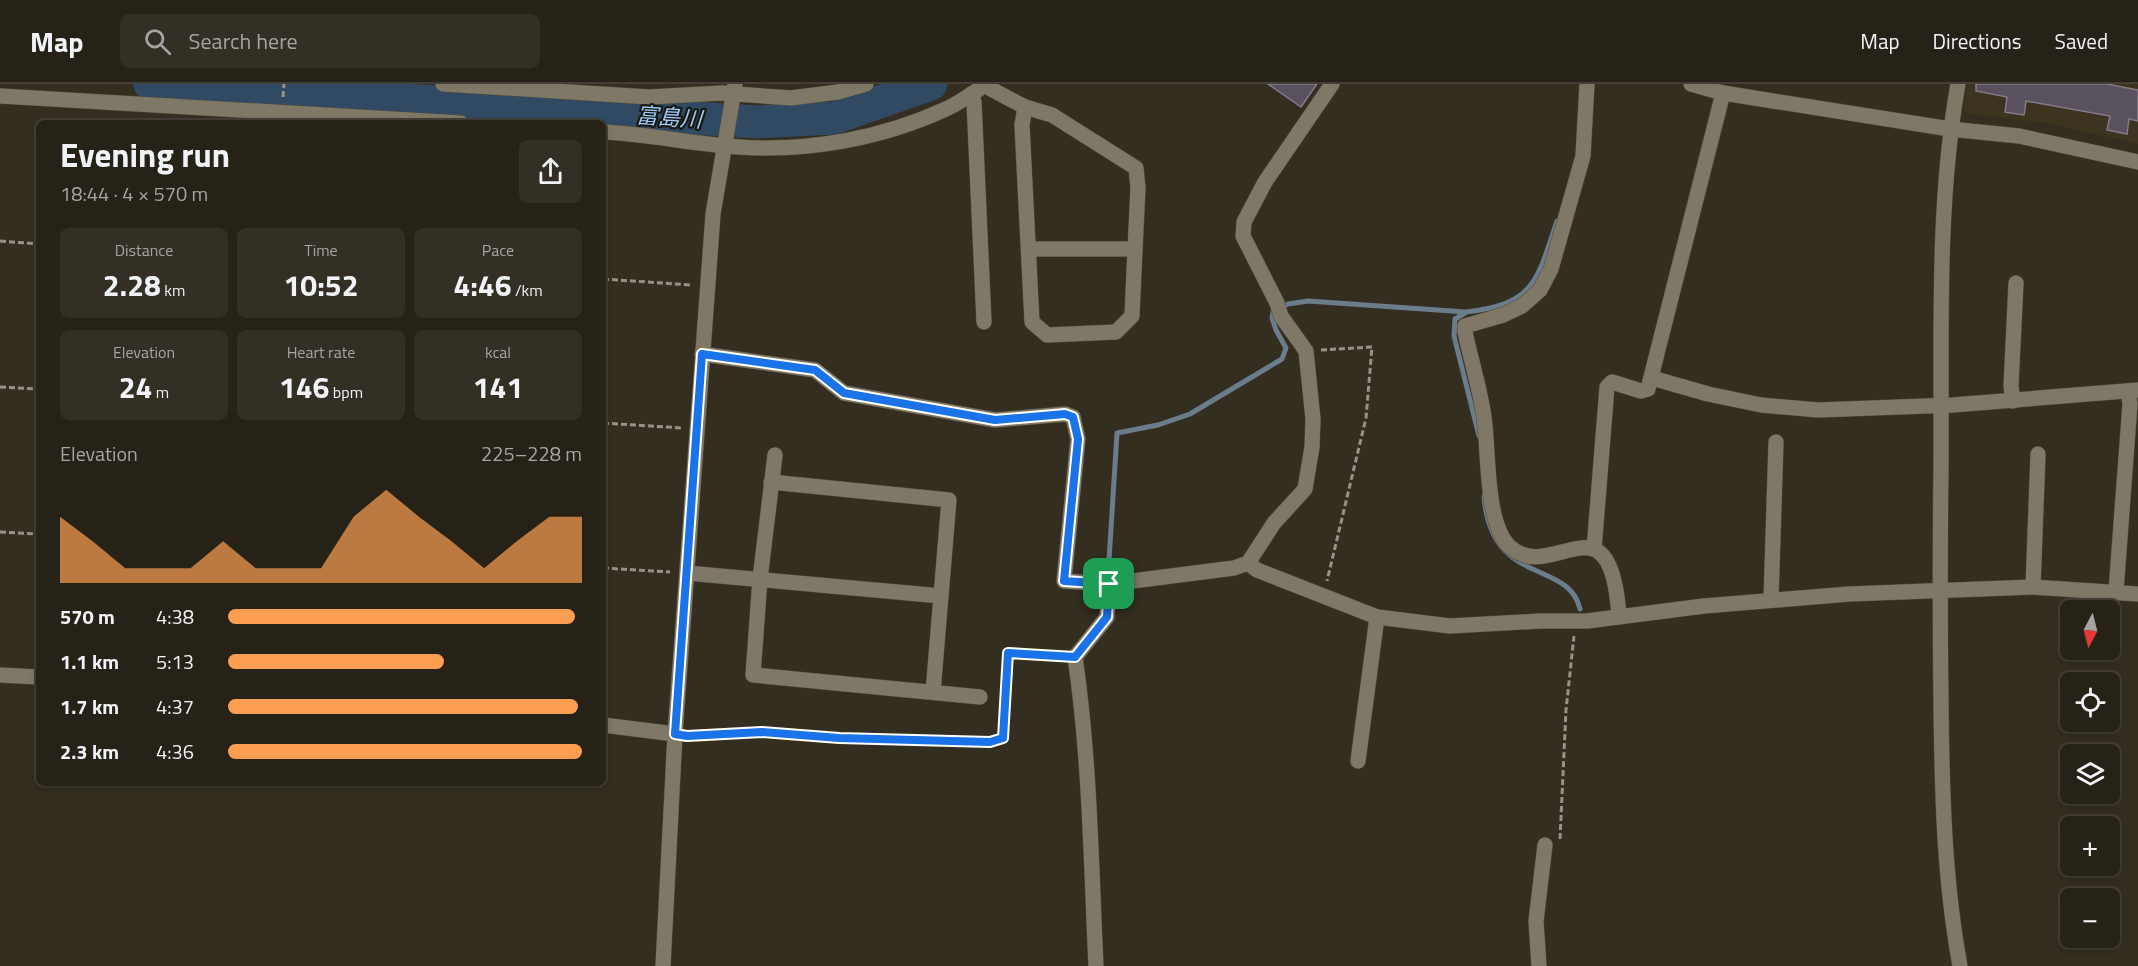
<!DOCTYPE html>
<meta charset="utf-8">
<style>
:root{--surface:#272218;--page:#332f25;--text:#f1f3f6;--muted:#a4a4a2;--line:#433f37;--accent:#fb9e51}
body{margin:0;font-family:"Titillium Web","Noto Sans JP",sans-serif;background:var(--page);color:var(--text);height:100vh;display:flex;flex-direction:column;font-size:22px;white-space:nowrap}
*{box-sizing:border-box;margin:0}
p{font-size:20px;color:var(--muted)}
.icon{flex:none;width:33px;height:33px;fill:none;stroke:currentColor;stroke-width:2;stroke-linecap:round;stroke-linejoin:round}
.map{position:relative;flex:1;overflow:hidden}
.panel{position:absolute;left:36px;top:36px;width:570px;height:666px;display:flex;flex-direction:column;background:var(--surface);border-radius:9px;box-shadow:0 3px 9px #0003,0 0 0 2px var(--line)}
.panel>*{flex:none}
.needle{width:39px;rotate:187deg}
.controls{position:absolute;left:2060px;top:516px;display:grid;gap:12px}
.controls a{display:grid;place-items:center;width:60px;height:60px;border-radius:9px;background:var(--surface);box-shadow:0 3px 9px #0003,0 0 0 2px var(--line);font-size:30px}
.pin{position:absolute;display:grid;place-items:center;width:51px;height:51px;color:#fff;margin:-26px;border-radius:12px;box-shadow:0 3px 9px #0006}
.round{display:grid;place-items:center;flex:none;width:63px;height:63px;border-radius:9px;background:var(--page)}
.overview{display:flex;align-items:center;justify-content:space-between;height:102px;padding:0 24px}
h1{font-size:33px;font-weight:700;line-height:45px}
.stats{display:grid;grid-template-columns:repeat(3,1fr);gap:9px;height:102px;padding:6px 24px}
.stats div{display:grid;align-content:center;border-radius:9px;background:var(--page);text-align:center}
.stats b{font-size:30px;font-weight:700}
.stats small{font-size:16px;font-weight:400}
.stats p{font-size:16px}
.chart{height:168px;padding:12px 24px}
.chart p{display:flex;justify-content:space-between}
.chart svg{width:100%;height:108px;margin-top:6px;fill:var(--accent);opacity:.7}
ul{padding:0 24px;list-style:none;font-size:20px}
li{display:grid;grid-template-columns:96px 72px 1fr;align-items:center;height:45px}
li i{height:15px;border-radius:8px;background:var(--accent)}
header{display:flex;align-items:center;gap:36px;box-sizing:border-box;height:84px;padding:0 30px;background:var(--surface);border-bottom:2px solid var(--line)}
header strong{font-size:28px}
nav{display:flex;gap:33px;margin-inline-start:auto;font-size:21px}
.search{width:420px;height:54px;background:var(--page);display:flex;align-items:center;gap:15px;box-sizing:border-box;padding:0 21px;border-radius:9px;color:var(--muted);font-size:22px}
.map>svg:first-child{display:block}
.built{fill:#3c341f}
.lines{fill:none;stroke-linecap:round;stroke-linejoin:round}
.stream{stroke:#6b7c8c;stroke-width:5}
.river{stroke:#304a64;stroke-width:33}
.building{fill:#5a515f;stroke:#857b8a;stroke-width:1.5}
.minor-casing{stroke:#504b3f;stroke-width:16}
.path{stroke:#979286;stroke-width:3;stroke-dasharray:6 3;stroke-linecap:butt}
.minor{stroke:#7f7867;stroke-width:15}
.route-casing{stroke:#fff;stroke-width:12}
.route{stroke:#1a73e8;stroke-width:8}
.labels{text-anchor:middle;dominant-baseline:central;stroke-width:4.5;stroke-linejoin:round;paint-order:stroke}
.water-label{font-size:22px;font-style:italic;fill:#9dcbfd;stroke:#191710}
</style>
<header>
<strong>Map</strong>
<div class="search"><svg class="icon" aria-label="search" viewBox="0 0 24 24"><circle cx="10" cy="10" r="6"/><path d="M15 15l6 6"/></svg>Search here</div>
<nav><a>Map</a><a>Directions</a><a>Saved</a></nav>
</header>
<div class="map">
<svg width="2138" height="882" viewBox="0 0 2138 882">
<rect width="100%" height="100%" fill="#342e20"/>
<!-- built -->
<path class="built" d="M1968 0H2138V60L2052 40 1971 30 1963 26Z"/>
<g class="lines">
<!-- stream -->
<g class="stream">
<path d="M1465 229 1455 235 1454 252 1479 352"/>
<path d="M1484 412C1491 504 1568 474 1580 525"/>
<path d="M1108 492 1117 349 1158 341 1190 330 1282 275 1286 264 1276 246 1272 234 1273 228 1288 220 1308 217 1466 228C1535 220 1537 197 1557 137"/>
</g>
<!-- river -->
<path class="river" d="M150 0 757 38 834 34 931 0"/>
</g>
<!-- building -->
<g class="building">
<path d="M1268 0H1317L1301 23Z"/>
<path d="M1976 0H2107L2138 6V37L2129 35 2127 50 2107 46 2110 32 2026 17 2024 31 2005 28 2007 13 1976 7Z"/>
</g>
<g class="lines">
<!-- minor casing -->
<g class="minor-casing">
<g id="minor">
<path d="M443 0 649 13 722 9 791 14 838 8 866 0"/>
<path d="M989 0 991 5 1025 23 1052 31 1136 84 1138 104 1135 165H1029"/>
<path d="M1587 0 1583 72 1551 185 1540 206 1522 222 1503 231 1465 242V248C1471 276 1480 305 1484 333 1489 367 1485 438 1509 462 1551 503 1611 404 1619 533"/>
<path d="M1691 0 1723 9 1950 45 2019 52 2138 78"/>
<path d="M1958 0C1936 124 1942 258 1941 384 1940 463 1940 542 1941 620 1942 708 1944 795 1960 882"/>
<path d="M971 10 974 18 984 238"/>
<path d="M0 12 461 39"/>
<path d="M1025 23 1022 41 1032 238 1047 251 1116 248 1132 232 1135 165"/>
<path d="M603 48C649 50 693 60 739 63 809 68 884 54 948 24 961 18 974 8 987 0"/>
<path d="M702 270 815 286 844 309 995 336 1065 330 1073 333 1078 355 1064 497 1109 500 1234 484 1248 479 1274 439 1305 405 1312 363 1313 335 1306 267 1281 232 1277 219 1243 152 1244 138 1265 98 1332 0"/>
<path d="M1652 294 1708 310 1761 321 1818 326 1953 321 2138 306"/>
<path d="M2013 317 2011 302 2016 199"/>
<path d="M775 371 760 495 753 591 980 613"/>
<path d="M771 398 949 416 933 608"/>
<path d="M1594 465 1607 303 1612 298 1641 307 1648 305 1723 9"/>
<path d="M1248 479 1257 486 1377 533 1450 542 1540 537H1587L1704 522 1849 510 2033 503 2138 510"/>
<path d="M687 489 941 512"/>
<path d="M2033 503 2038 370"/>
<path d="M2116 507 2130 320 2128 307"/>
<path d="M1771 516 1776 358"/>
<path d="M0 591 39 593"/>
<path d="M603 641 675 650"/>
<path d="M1358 677 1377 533"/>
<path d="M663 882 675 650 713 130 735 0"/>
<path d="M1096 882C1091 779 1090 675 1075 573L1107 533 1109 500"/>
<path d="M1539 882 1536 837 1545 761"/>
</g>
</g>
<!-- path -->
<g class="path">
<path d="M283 13 284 0"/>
<path d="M0 157 39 160"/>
<path d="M603 195 691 201"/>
<path d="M1321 266 1372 263 1366 334 1327 497"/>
<path d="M0 303 39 305"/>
<path d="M603 339 682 344"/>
<path d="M0 448 39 450"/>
<path d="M603 484 670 488"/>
<path d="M691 652 762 648 839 654 990 658 1003 654 1008 569 1061 572"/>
<path d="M1560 755 1566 626 1574 552"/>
</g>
<!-- minor -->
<use href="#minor" class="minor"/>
</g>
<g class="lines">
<!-- route casing -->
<g class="route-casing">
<path id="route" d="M702 270 815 286 844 309 995 336 1065 330 1073 333 1078 355 1064 497 1109 500 1107 533 1075 573 1008 569 1003 654 990 658 839 654 762 648 687 652 675 650Z"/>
</g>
<!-- route -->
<use href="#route" class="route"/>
</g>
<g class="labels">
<!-- water labels -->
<g class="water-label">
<text transform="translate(669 33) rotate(4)">富島川</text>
</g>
</g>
</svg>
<div class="controls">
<a><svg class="needle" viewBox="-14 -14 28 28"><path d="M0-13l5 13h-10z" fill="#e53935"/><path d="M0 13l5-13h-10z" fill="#a4a4a2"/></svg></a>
<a><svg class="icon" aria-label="locate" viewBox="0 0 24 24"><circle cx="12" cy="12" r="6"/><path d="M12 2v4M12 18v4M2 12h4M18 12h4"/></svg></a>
<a><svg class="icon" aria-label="layers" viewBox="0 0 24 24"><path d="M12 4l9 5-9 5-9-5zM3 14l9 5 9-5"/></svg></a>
<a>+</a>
<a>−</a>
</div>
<div class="pin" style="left:1109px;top:500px;background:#1e9e55"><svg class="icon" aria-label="arrive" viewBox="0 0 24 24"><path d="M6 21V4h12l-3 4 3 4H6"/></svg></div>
<section class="panel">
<div class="overview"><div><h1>Evening run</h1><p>18:44 · 4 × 570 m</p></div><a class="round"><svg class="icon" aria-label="share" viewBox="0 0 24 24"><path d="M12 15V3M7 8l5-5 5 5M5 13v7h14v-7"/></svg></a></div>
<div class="stats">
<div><p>Distance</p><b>2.28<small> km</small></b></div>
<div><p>Time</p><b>10:52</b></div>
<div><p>Pace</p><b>4:46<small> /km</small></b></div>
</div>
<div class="stats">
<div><p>Elevation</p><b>24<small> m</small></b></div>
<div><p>Heart rate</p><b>146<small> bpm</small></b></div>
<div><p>kcal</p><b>141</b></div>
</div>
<div class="chart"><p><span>Elevation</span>225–228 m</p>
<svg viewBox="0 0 160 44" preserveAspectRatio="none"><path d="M0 44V17L10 27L20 38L30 38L40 38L50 27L60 38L70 38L80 38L90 17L100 6L110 17L120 27L130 38L140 27L150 17L160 17V44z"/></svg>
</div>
<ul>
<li><b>570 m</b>4:38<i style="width:98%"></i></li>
<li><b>1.1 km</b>5:13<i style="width:61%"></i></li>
<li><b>1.7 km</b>4:37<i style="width:99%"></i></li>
<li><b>2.3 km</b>4:36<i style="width:100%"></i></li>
</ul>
</section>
</div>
